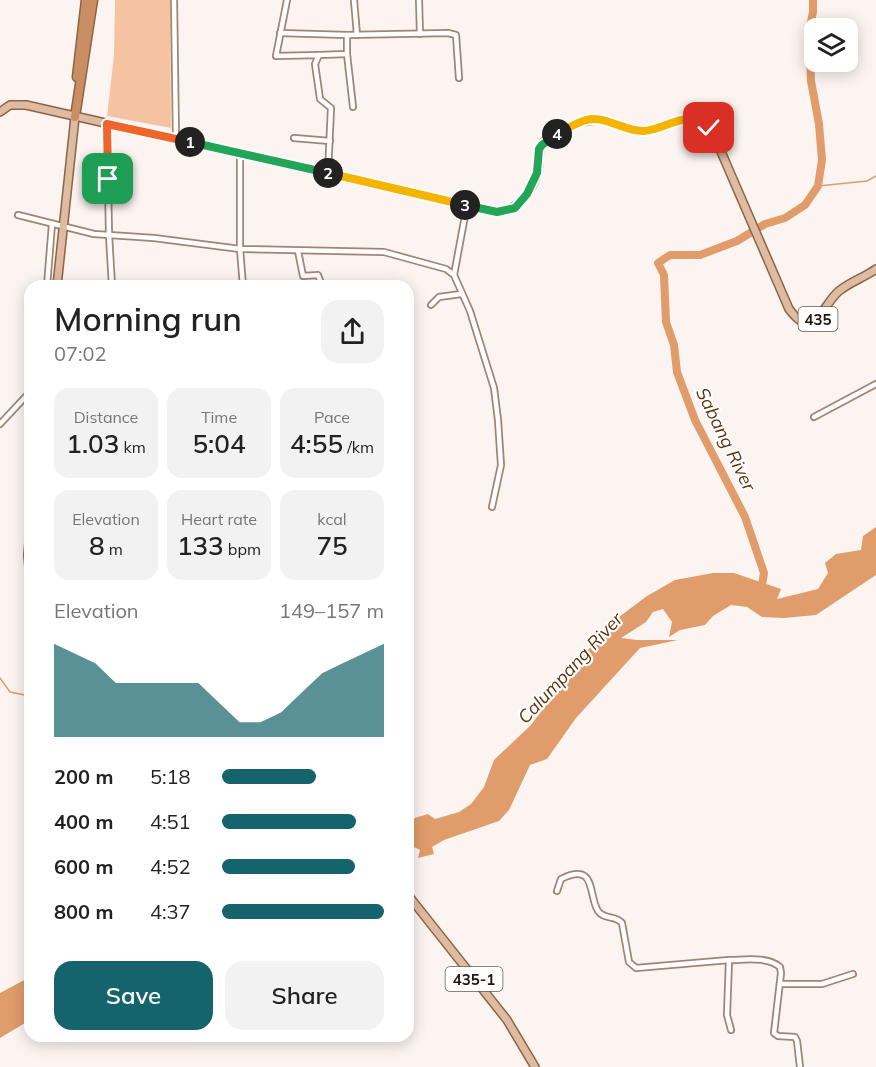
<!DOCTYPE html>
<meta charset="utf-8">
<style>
:root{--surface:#fff;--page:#f2f2f2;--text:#222;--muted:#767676;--accent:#15636c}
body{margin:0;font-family:Mulish,sans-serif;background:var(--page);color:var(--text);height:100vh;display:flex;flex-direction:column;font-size:22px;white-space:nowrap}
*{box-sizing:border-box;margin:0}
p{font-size:20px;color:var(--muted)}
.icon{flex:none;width:33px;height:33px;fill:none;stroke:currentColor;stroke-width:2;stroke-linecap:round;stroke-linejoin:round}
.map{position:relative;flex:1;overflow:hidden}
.sheet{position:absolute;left:24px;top:280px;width:390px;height:762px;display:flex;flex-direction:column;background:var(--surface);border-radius:18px;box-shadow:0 3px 15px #0003}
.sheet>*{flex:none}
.buttons{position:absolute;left:804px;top:18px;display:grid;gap:12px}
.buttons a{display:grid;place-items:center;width:54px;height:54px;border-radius:12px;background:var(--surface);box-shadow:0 3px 15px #0003;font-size:30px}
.pin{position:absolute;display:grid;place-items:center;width:51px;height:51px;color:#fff;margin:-26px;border-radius:12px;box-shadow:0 3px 9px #0006}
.km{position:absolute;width:30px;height:30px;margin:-15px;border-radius:50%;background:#222;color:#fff;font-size:16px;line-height:30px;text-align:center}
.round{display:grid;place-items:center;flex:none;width:63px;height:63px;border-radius:18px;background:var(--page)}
.summary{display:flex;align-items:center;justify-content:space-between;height:102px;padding:0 30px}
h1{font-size:33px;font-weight:600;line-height:45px}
.stats{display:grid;grid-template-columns:repeat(3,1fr);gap:9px;height:102px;padding:6px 30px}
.stats div{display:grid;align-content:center;border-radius:15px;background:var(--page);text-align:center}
.stats b{font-size:26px;font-weight:600}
.stats small{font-size:16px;font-weight:400}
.stats p{font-size:16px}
.chart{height:168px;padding:12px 30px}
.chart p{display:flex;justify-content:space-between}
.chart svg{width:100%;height:108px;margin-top:6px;fill:var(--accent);opacity:.7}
.button{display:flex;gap:12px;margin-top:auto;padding:12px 30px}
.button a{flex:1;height:69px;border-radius:18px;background:var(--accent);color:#fff;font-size:24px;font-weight:600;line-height:69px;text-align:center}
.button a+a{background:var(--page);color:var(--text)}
ul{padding:0 30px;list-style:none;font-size:20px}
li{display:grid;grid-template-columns:96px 72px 1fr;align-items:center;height:45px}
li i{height:15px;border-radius:8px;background:var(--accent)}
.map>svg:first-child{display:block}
.green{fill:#f5c3a1}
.water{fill:#e09c6a}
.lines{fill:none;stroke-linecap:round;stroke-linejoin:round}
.stream{stroke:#e09c6a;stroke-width:1.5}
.river{stroke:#e09c6a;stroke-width:8}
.street-casing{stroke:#a18572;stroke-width:8}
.primary-casing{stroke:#8e6445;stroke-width:10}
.highway-casing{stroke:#8e6445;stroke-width:11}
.street{stroke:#fff;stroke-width:4.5}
.primary{stroke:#dfbba1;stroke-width:7}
.highway{stroke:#c98e63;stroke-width:8}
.split-1-casing{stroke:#fff;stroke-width:12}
.split-2-casing{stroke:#fff;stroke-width:12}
.split-3-casing{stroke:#fff;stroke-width:12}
.split-4-casing{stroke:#fff;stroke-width:12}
.split-5-casing{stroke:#fff;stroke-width:12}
.split-1{stroke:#f0652b;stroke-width:8}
.split-2{stroke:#22a559;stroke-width:8}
.split-3{stroke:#f5b400;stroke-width:8}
.split-4{stroke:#22a559;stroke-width:8}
.split-5{stroke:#f5b400;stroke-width:8}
.labels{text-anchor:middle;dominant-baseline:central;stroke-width:4.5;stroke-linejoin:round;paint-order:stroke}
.shield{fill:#fff;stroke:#635c56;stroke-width:1.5}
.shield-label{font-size:15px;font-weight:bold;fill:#20160e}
.water-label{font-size:18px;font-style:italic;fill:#5e320a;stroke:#fff}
</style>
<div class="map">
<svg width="876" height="1067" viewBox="0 0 876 1067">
<rect width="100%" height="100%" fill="#fbf4f0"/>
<!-- green -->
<path class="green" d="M115 0H170L171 128 107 116 114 55Z"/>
<!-- water -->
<g class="water">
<path d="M876 527V575L816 615 784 618 762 617 747 607 731 605 713 616 705 625 680 630 669 637 672 622 663 609 653 612 646 622 621 638 637 640H678L640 648 576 718 547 759 530 765 509 810 499 821 444 840 432 847 434 854 418 858 420 850 408 844V820L428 814 435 819 459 812 471 804 484 787 494 760 531 725 563 682 570 677 577 664 607 626 647 596 675 580 713 573H734L781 589 777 599 818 589 828 573 825 563 836 554 861 550 863 536Z"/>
<path d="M30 977V1020L0 1038V993Z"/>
</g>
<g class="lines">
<!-- stream -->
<g class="stream">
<path d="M818 186 867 181 876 176"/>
<path d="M0 678 10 692 30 696"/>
<path d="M30 826 28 832 30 833"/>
</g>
<!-- river -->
<path class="river" d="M761 591 764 573 745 517 695 420 677 372 674 345 666 322 664 275 658 263 670 255H700L737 241 765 224 785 218 805 205 818 186 822 160 819 124 811 81 809 32 813 12V0"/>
<!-- street casing -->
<g class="street-casing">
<g id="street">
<path d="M174 0 176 139"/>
<path d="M287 0 276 56 319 55 315 64 320 99 331 108 328 173"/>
<path d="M354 0 357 35"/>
<path d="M419 0 420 34"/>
<path d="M280 33 347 35 448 33 456 35 459 78"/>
<path d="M347 54 353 107"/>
<path d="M319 55 347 54V35"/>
<path d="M107 124 109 235 112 286"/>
<path d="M294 138 330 141"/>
<path d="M240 153V249L243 286"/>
<path d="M467 205 454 275 470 311 494 388 498 420 501 465 492 507"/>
<path d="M18 215 94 234 154 238 240 249 384 252 446 269 454 275"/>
<path d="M298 251 303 276 318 275 322 286"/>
<path d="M47 286 52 224"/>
<path d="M431 305 439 297 461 294"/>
<path d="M814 417 876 384"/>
<path d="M0 424 30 392"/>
<path d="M557 891 561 879C597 861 588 896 598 911 604 920 616 915 622 923L629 962 636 968 729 960"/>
<path d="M780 984H822L853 974"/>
<path d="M731 1030 727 1015 729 960C745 960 767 956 780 967L781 973 774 1033 778 1036 795 1037 797 1041 800 1067"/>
</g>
</g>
<!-- primary casing -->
<g class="primary-casing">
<g id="primary">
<path d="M0 112 10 105H26L497 212C519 211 534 189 538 169 540 159 537 150 544 142 556 129 590 116 607 121 619 124 629 131 642 131 670 130 690 102 713 133L789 309C815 344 821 306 839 291 850 282 865 277 876 269"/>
<path d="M57 286 75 117"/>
<path d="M30 531 28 555 30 578"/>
<path d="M408 895 507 1020 535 1067"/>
</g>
</g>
<!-- highway casing -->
<g class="highway-casing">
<g id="highway">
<path d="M77 77 86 0"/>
<path d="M75 117 93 0"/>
</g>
</g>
<!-- street -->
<use href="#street" class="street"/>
<!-- primary -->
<use href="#primary" class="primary"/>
<!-- highway -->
<use href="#highway" class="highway"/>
</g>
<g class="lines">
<!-- split-1 casing -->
<g class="split-1-casing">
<path id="split-1" d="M108 179 107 124 190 142"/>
</g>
<!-- split-2 casing -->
<g class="split-2-casing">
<path id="split-2" d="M190 142 328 173"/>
</g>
<!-- split-3 casing -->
<g class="split-3-casing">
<path id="split-3" d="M328 173 465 205"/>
</g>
<!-- split-4 casing -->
<g class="split-4-casing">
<path id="split-4" d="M465 205 497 212 515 208 527 194 537 173 539 149 542 145 557 134"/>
</g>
<!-- split-5 casing -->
<g class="split-5-casing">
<path id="split-5" d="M557 134C566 129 576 123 586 120 607 115 624 132 644 131 668 129 688 107 709 128"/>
</g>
<!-- split-1 -->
<use href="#split-1" class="split-1"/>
<!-- split-2 -->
<use href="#split-2" class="split-2"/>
<!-- split-3 -->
<use href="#split-3" class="split-3"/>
<!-- split-4 -->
<use href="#split-4" class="split-4"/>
<!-- split-5 -->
<use href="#split-5" class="split-5"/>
</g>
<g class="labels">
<!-- shield labels -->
<g class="shield">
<rect x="798.5" y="307" width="39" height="24" rx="4.5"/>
<rect x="445.5" y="967" width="57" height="24" rx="4.5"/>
</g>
<g class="shield-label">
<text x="818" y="319">435</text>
<text x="474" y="979">435-1</text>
</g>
<!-- water labels -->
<g class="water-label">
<text transform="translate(726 439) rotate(64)">Sabang River</text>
<text transform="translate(570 668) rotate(-47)">Calumpang River</text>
</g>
</g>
</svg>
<div class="buttons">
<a><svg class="icon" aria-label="layers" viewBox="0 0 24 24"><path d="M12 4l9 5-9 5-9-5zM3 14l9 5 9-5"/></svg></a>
</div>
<div class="pin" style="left:108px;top:179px;background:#1e9e55"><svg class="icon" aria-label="arrive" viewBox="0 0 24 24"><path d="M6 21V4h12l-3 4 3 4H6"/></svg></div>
<div class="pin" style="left:709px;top:128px;background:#d93025"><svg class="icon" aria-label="check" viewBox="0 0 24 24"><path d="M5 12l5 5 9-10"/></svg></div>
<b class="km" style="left:190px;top:142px">1</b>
<b class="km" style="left:328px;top:173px">2</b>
<b class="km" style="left:465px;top:205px">3</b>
<b class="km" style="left:557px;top:134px">4</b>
<section class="sheet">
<div class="summary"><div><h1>Morning run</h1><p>07:02</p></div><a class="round"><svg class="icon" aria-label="share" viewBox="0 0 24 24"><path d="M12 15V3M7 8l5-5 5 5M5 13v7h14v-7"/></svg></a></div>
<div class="stats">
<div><p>Distance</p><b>1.03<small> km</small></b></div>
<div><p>Time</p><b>5:04</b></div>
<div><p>Pace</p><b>4:55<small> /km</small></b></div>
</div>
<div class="stats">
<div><p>Elevation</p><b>8<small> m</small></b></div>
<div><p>Heart rate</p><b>133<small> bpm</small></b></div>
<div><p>kcal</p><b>75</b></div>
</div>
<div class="chart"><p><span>Elevation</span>149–157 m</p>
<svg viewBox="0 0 160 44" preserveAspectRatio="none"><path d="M0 44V6L10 10L20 14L30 22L40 22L50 22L60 22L70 22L80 30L90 38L100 38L110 34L120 26L130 18L140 14L150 10L160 6V44z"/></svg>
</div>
<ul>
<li><b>200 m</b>5:18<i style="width:58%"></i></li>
<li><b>400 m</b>4:51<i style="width:83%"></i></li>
<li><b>600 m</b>4:52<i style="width:82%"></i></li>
<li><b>800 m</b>4:37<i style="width:100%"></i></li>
</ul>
<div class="button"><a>Save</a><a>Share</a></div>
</section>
</div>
